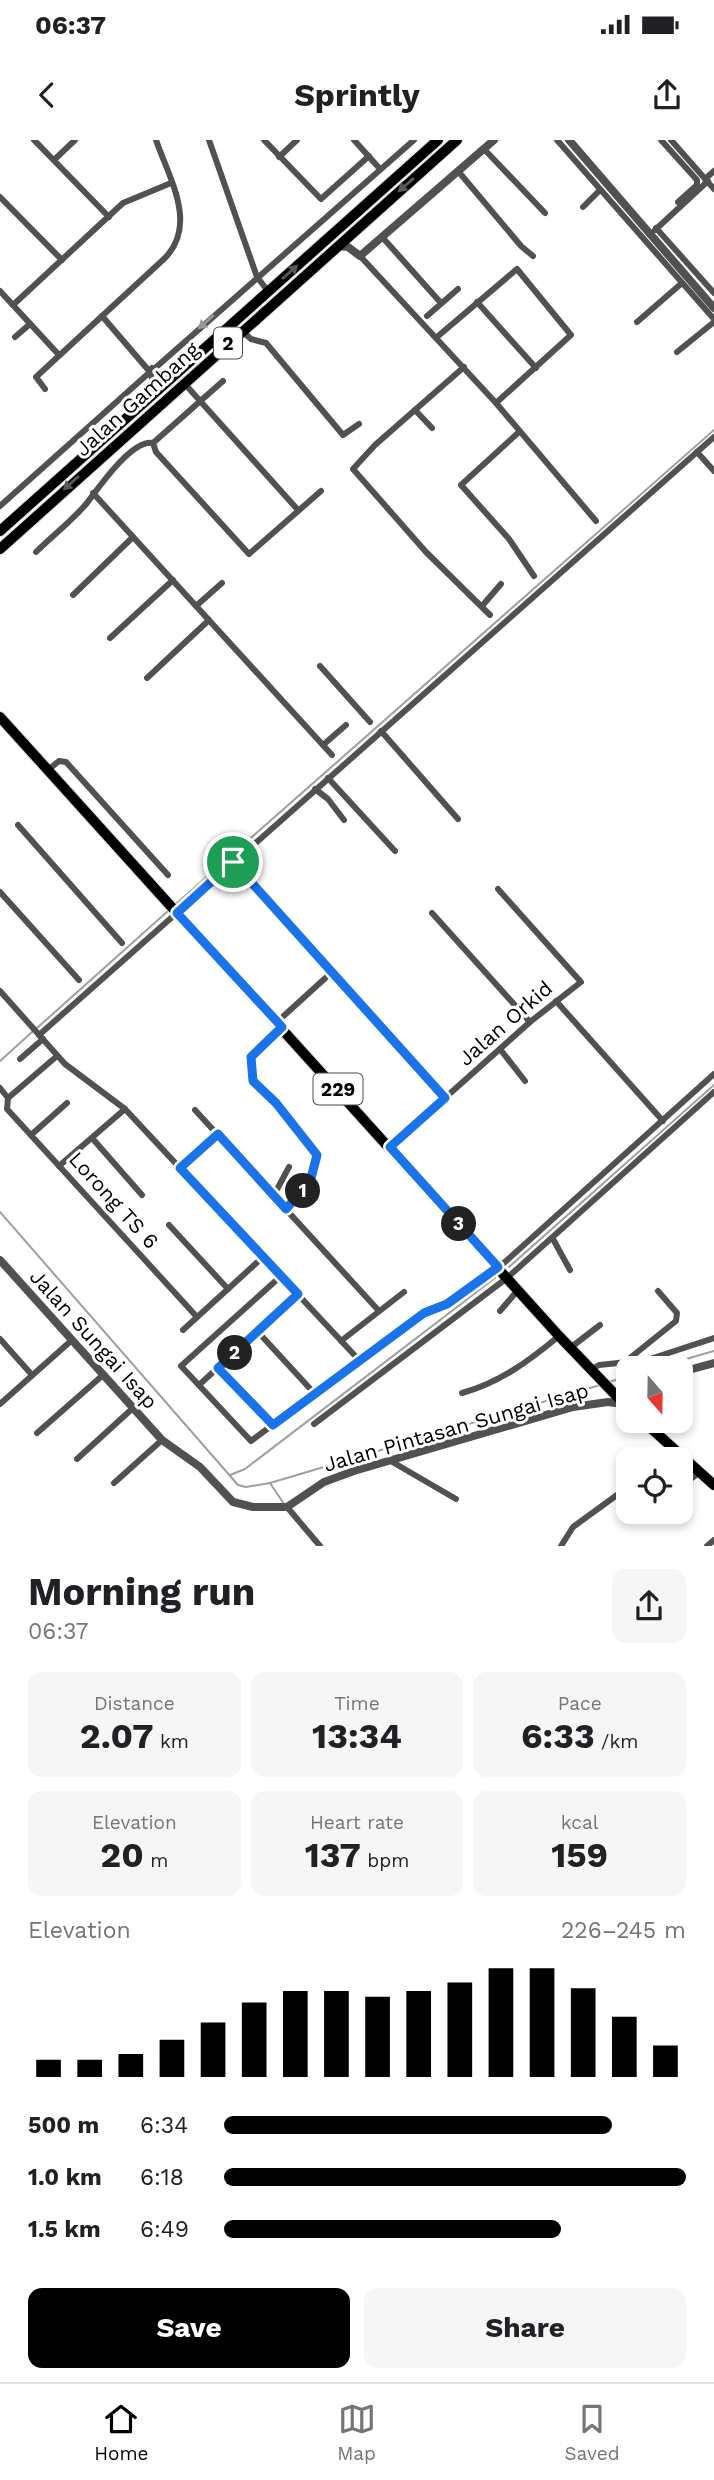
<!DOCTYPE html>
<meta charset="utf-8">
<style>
:root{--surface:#fff;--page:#f6f6f6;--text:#202124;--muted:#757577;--line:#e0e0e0;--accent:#000}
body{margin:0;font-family:"Work Sans",sans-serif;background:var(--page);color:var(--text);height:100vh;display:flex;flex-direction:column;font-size:26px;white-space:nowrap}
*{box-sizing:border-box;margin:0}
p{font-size:23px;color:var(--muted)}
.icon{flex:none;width:38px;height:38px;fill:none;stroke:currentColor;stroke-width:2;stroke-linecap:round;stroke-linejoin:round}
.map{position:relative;height:1406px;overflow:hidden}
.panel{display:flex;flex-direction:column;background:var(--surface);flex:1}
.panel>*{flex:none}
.needle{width:46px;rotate:160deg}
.controls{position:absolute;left:616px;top:1216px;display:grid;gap:14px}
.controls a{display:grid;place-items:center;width:77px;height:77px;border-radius:14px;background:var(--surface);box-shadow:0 4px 10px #0003;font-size:35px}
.pin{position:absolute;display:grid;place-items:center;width:60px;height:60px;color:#fff;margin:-30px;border:4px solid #fff;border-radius:50%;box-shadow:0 2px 7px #0007}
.km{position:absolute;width:35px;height:35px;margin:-18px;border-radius:50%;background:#222;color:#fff;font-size:19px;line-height:35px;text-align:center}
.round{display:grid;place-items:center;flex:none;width:74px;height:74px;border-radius:14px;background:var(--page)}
.summary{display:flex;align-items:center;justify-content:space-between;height:119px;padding:0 28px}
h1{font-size:38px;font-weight:700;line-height:52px}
.figures{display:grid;grid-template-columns:repeat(3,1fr);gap:10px;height:119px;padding:7px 28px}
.figures div{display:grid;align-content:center;border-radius:14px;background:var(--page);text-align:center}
.figures b{font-size:35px;font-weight:700}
.figures small{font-size:19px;font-weight:400}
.figures p{font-size:19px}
.chart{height:196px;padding:14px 28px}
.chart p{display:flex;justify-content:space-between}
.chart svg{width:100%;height:126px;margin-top:7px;stroke:var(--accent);stroke-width:6}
.action{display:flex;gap:14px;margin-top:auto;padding:14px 28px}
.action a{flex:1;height:80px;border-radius:14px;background:var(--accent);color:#fff;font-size:28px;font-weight:700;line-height:80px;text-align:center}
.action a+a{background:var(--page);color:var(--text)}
ul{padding:0 28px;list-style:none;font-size:23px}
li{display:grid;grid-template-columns:112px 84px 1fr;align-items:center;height:52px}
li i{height:18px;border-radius:9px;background:var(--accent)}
.status{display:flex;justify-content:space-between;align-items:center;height:49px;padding:0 35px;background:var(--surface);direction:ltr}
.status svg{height:19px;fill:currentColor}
header{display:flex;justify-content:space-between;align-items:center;height:91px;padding:0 28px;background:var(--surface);font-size:32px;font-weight:700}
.menu{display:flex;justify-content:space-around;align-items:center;height:98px;border-top:2px solid var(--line);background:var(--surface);font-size:19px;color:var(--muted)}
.menu a{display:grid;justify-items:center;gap:4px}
.menu .active{color:var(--accent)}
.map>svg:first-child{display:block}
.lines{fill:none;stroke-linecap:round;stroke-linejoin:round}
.stream{stroke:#9f9f9f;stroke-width:2}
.primary-casing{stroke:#dbdbdb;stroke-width:12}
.trunk-casing{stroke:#dbdbdb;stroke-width:12}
.minor{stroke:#515151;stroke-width:6}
.tertiary{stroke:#515151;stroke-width:8}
.primary{stroke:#000;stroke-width:10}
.trunk{stroke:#000;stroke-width:10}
.oneway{fill:#595959}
.oneway2{fill:#979797}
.route-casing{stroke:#fff;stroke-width:14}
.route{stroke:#1a73e8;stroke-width:9}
.labels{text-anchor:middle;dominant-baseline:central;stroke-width:6;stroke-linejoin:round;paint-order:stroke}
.shield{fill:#fff;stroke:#4c4c4c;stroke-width:2}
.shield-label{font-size:19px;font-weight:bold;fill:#000}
.street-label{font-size:21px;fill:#000;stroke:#fff}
</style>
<div class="status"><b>06:37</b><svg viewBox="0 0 49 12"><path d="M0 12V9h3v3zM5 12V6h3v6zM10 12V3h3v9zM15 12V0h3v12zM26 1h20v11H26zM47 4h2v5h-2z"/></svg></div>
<header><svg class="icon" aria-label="back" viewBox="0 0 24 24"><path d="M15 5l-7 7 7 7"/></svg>Sprintly<svg class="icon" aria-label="share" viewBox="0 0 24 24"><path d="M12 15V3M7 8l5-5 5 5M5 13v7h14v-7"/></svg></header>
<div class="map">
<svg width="714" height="1406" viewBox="0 0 714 1406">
<rect width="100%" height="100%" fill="#fff"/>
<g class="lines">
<!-- stream -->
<g class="stream">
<path d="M177 763 714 290"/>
<path d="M37 888 168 771"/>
<path d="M0 921 32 892"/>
<path d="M0 1072 238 1345 246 1347 270 1343 600 1245"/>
<path d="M509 1127 714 945"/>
<path d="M655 1228 714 1211"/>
<path d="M609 1242 628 1236"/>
<path d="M230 1335 245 1329 495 1138"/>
<path d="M270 1343 284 1364"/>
</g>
<!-- primary casing -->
<g class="primary-casing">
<g id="primary">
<path d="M0 577 559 1196 628 1268"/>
<path d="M643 1281 714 1345"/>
</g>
</g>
<!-- trunk casing -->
<g class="trunk-casing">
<g id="trunk">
<path d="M0 391 438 0"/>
<path d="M0 409 457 0"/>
</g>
</g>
<!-- minor -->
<g class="minor">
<path d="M34 0 109 77"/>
<path d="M209 0 257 137 268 151"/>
<path d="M264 0 321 59 369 16"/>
<path d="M354 0 380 29"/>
<path d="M557 0 714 179"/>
<path d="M661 0 697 40V45L678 62"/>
<path d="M671 0 714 49"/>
<path d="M484 9 545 73"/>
<path d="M279 17 297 0"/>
<path d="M54 20 75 0"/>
<path d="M458 31 521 106 533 116"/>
<path d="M705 39 714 31"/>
<path d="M0 57 62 120"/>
<path d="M583 67 600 50"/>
<path d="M656 88 714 153"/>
<path d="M655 90 708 41"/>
<path d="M383 98 441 163"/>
<path d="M360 116 496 263 596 381"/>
<path d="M0 151 59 215"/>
<path d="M477 162 536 228"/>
<path d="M13 165 123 63 171 43"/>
<path d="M102 176 150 232 156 251"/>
<path d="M427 176 458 149"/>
<path d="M637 182 682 143"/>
<path d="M242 191 251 199 266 203 343 295 359 284"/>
<path d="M15 197 30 184"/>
<path d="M437 197 517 129 571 195 496 263"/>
<path d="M677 212 714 182"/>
<path d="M464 227 375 305 353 329 426 412 490 475"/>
<path d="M152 228 161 236 170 238"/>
<path d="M154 229 414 0"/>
<path d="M223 241 153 303 156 312 249 414 321 351"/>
<path d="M184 243 298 370"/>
<path d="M45 249 36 237 165 118C198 84 169 38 156 0"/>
<path d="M415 270 432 288"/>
<path d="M519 292 461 345 509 399 534 436"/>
<path d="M697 312 714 331"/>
<path d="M93 353 332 615"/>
<path d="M0 366 150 232"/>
<path d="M36 412C52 396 72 381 87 363 99 347 132 299 153 303"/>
<path d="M73 455 133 397"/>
<path d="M196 466 222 443"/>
<path d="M482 466 501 444"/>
<path d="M110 498 173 440"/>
<path d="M320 526 370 582"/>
<path d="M147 538 209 480"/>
<path d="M381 591 458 679"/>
<path d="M323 605 346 585"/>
<path d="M48 630 59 621 66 622 168 735"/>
<path d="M328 638 395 711"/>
<path d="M315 649 328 659 344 680"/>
<path d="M18 685 122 803"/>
<path d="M233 722 445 958"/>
<path d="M0 752 79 840"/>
<path d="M432 773 530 882"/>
<path d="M0 851 65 924 125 969 359 1220"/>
<path d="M556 861 663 981"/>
<path d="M277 882 332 832"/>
<path d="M282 887 252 917 253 941 276 963 317 1015 310 1042 286 1069"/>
<path d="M39 895 714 297"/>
<path d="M500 909 525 941"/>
<path d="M57 916 8 958 7 969 197 1177"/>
<path d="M20 919 43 899"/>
<path d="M0 948 8 958"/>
<path d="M195 970 379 1171"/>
<path d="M31 995 67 963"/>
<path d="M92 998 142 1055"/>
<path d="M390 1007 530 882 581 842 498 749"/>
<path d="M59 1026 125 969"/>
<path d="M180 1028 218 994"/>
<path d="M274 1055 289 1027"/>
<path d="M169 1085 228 1149"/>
<path d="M553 1099 570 1130"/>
<path d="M281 1136 181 1226 251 1301 423 1173 447 1164 505 1122 714 934"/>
<path d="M500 1171 518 1150"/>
<path d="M183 1190 263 1117"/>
<path d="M258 1192 315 1254"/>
<path d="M0 1199 32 1235"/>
<path d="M341 1201 404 1152"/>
<path d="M570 1208 600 1185"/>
<path d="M625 1222 676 1181 677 1173 658 1151"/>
<path d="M218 1228 273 1285"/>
<path d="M590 1230 599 1225 647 1220 714 1198"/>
<path d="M199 1245 298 1154"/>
<path d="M462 1253C499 1243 529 1221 559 1196"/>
<path d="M0 1264 72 1200"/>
<path d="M314 1284 507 1138 714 952"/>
<path d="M37 1293 103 1235"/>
<path d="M77 1319 133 1268"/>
<path d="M389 1320 456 1359"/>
<path d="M667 1320 677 1312"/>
<path d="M114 1343 162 1300"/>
<path d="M681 1346 700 1332"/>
<path d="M287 1367 320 1406"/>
<path d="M638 1378 646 1372"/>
<path d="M561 1406 573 1387 628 1347"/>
<path d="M707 1406 714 1400"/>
</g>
<!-- tertiary -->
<g class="tertiary">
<path d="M569 0 714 168"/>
<path d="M337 106 348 107 360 116 494 0"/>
<path d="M0 1120 162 1300 200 1327 233 1362 253 1367H287L324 1342 354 1331 573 1267 608 1262 623 1264 628 1259"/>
<path d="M681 1232 714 1223"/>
</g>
<!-- primary -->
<use href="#primary" class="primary"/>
<!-- trunk -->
<use href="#trunk" class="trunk"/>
</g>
<!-- one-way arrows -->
<defs><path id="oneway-solid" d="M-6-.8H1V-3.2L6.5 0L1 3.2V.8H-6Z" transform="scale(1.75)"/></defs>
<g class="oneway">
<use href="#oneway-solid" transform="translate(406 45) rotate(139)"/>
<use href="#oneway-solid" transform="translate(290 132) rotate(-42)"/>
<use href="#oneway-solid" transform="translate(71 343) rotate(138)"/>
</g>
<use class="oneway2" href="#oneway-solid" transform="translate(206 182) rotate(138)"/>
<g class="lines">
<!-- route casing -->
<g class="route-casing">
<path id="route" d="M233 722 445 958 390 1007 498 1127 447 1164 424 1173 273 1285 218 1228 298 1154 180 1028 218 994 286 1069 310 1042 317 1015 276 963 253 941 251 917 282 887 177 773Z"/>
</g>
<!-- route -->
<use href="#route" class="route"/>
</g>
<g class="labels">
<!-- shield labels -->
<g class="shield">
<rect x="214" y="187.5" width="28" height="31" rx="5"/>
<rect x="313.5" y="933.5" width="49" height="31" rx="5"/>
</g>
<g class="shield-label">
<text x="228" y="203">2</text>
<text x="338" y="949">229</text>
</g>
<!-- street labels -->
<g class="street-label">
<text transform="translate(137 259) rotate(-42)">Jalan Gambang</text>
<text transform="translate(505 883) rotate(-41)">Jalan Orkid</text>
<text transform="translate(114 1060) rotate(48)">Lorong TS 6</text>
<text transform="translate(94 1199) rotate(48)">Jalan Sungai Isap</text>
<text transform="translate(456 1287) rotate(-16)">Jalan Pintasan Sungai Isap</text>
</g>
</g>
</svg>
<div class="controls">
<a><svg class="needle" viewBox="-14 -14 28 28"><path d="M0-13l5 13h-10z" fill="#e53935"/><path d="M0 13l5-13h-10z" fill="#757577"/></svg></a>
<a><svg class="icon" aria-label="locate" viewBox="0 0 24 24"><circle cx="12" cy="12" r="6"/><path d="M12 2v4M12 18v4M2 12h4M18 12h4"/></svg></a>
</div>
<div class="pin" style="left:233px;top:722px;background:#1e9e55"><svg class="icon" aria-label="arrive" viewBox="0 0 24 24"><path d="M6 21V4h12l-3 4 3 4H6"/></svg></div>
<b class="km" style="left:303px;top:1051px">1</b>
<b class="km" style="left:235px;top:1213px">2</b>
<b class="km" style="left:459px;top:1084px">3</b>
</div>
<section class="panel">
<div class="summary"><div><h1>Morning run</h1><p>06:37</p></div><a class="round"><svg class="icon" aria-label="share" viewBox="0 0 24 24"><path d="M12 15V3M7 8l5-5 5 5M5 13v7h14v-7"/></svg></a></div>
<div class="figures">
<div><p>Distance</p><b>2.07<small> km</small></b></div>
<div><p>Time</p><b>13:34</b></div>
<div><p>Pace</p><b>6:33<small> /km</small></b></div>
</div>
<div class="figures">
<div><p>Elevation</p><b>20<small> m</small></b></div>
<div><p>Heart rate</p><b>137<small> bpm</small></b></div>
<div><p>kcal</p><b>159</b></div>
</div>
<div class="chart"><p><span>Elevation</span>226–245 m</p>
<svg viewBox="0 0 160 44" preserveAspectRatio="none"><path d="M5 44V38M15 44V38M25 44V36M35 44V31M45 44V25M55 44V18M65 44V14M75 44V14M85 44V16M95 44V14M105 44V11M115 44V6M125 44V6M135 44V13M145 44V23M155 44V33"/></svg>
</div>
<ul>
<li><b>500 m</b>6:34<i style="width:84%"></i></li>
<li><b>1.0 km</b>6:18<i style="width:100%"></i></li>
<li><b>1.5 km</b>6:49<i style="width:73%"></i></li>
</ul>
<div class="action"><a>Save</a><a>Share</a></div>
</section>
<nav class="menu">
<a class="active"><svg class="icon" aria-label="home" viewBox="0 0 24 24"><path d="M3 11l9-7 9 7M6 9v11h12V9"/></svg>Home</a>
<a><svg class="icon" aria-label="map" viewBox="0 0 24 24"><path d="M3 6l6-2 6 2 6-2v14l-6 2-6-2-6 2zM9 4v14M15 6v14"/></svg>Map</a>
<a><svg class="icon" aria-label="saved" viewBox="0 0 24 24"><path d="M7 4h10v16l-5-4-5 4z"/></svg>Saved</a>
</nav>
